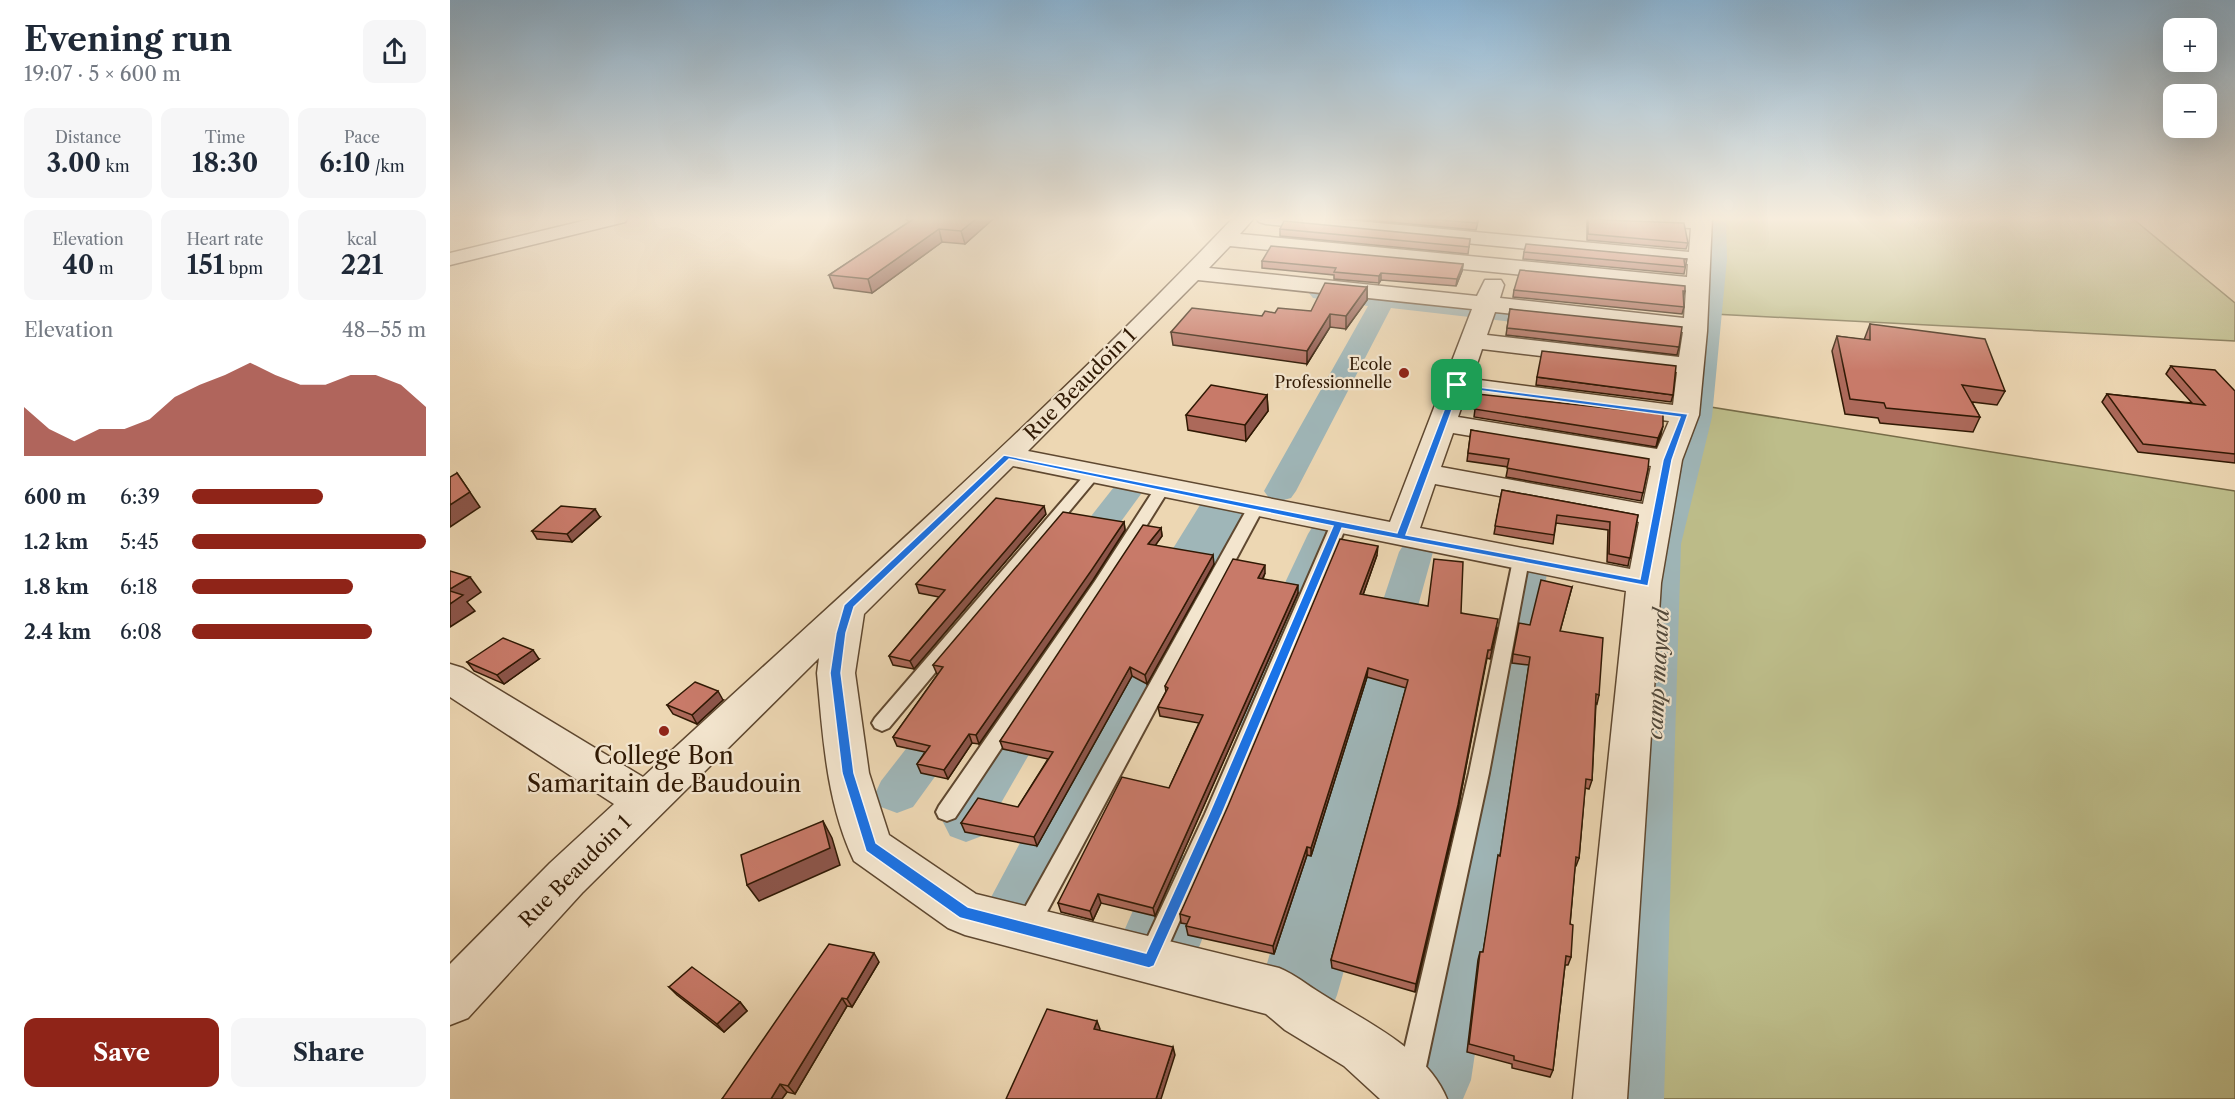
<!DOCTYPE html>
<meta charset="utf-8">
<style>
:root{--surface:#fff;--page:#f6f6f7;--text:#1f2937;--muted:#747a83;--accent:#8f2418}
body{margin:0;font-family:"Libre Caslon Text",serif;background:var(--page);color:var(--text);height:100vh;display:flex;flex-direction:column;font-size:22px;white-space:nowrap}
*{box-sizing:border-box;margin:0}
p{font-size:20px;color:var(--muted)}
.icon{flex:none;width:33px;height:33px;fill:none;stroke:currentColor;stroke-width:2;stroke-linecap:round;stroke-linejoin:round}
.map{position:relative;flex:1;overflow:hidden}
.sheet{display:flex;flex-direction:column;background:var(--surface);width:450px}
.sheet>*{flex:none}
.fabs{position:absolute;left:1713px;top:18px;display:grid;gap:12px}
.fabs a{display:grid;place-items:center;width:54px;height:54px;border-radius:12px;background:var(--surface);box-shadow:0 6px 24px #0002;font-size:30px}
.pin{position:absolute;display:grid;place-items:center;width:51px;height:51px;color:#fff;margin:-26px;border-radius:12px;box-shadow:0 3px 9px #0006}
.round{display:grid;place-items:center;flex:none;width:63px;height:63px;border-radius:12px;background:var(--page)}
.headline{display:flex;align-items:center;justify-content:space-between;height:102px;padding:0 24px}
h1{font-size:33px;font-weight:800;line-height:45px}
.figures{display:grid;grid-template-columns:repeat(3,1fr);gap:9px;height:102px;padding:6px 24px}
.figures div{display:grid;align-content:center;border-radius:12px;background:var(--page);text-align:center}
.figures b{font-size:26px;font-weight:800}
.figures small{font-size:16px;font-weight:400}
.figures p{font-size:16px}
.chart{height:168px;padding:12px 24px}
.chart p{display:flex;justify-content:space-between}
.chart svg{width:100%;height:108px;margin-top:6px;fill:var(--accent);opacity:.7}
.cta{display:flex;gap:12px;margin-top:auto;padding:12px 24px}
.cta a{flex:1;height:69px;border-radius:12px;background:var(--accent);color:#fff;font-size:24px;font-weight:800;line-height:69px;text-align:center}
.cta a+a{background:var(--page);color:var(--text)}
ul{padding:0 24px;list-style:none;font-size:20px}
li{display:grid;grid-template-columns:96px 72px 1fr;align-items:center;height:45px}
li i{height:15px;border-radius:8px;background:var(--accent)}
main{display:flex;flex:1;min-height:0}
.map>svg:first-child{display:block}
.green{fill:#bdbd8a;stroke:#766b47;stroke-width:1.5}
.lines{fill:none;stroke-linecap:round;stroke-linejoin:round}
.canal{fill:#9fb6b8;fill-rule:evenodd}
.service-casing{stroke:#5f4830;stroke-width:4}
.minor-casing{stroke:#5f4830;stroke-width:3}
.service{fill:#f3e5ce;fill-rule:evenodd}
.minor{fill:#f3e5ce;fill-rule:evenodd}
.wall{fill:#ac695a;stroke:#301904;stroke-width:1.5}
.shaded-wall{fill:#8c554a;stroke:#301904;stroke-width:1.5}
.building{fill:#c87a69;stroke:#301904;stroke-width:1.5}
.route{fill:#1a73e8;stroke:#fff;stroke-width:1.5;fill-rule:evenodd}
.poi-dot{fill:#8f2418;stroke:#f3e5ce;stroke-width:2}
.labels{text-anchor:middle;dominant-baseline:central;stroke-width:4.5;stroke-linejoin:round;paint-order:stroke}
.far-poi-label{font-size:16px;fill:#301904;stroke:#f3e5ce;text-anchor:end}
.street-label{font-size:20px;fill:#301904;stroke:#f3e5ce}
.water-label{font-size:21px;font-style:italic;fill:#51483a;stroke:#f3e5ce}
.near-poi-label{font-size:24px;fill:#301904;stroke:#f3e5ce}
</style>
<main>
<section class="sheet">
<div class="headline"><div><h1>Evening run</h1><p>19:07 · 5 × 600 m</p></div><a class="round"><svg class="icon" aria-label="share" viewBox="0 0 24 24"><path d="M12 15V3M7 8l5-5 5 5M5 13v7h14v-7"/></svg></a></div>
<div class="figures">
<div><p>Distance</p><b>3.00<small> km</small></b></div>
<div><p>Time</p><b>18:30</b></div>
<div><p>Pace</p><b>6:10<small> /km</small></b></div>
</div>
<div class="figures">
<div><p>Elevation</p><b>40<small> m</small></b></div>
<div><p>Heart rate</p><b>151<small> bpm</small></b></div>
<div><p>kcal</p><b>221</b></div>
</div>
<div class="chart"><p><span>Elevation</span>48–55 m</p>
<svg viewBox="0 0 160 44" preserveAspectRatio="none"><path d="M0 44V24L10 33L20 38L30 33L40 33L50 29L60 20L70 15L80 11L90 6L100 11L110 15L120 15L130 11L140 11L150 15L160 24V44z"/></svg>
</div>
<ul>
<li><b>600 m</b>6:39<i style="width:56%"></i></li>
<li><b>1.2 km</b>5:45<i style="width:100%"></i></li>
<li><b>1.8 km</b>6:18<i style="width:69%"></i></li>
<li><b>2.4 km</b>6:08<i style="width:77%"></i></li>
</ul>
<div class="cta"><a>Save</a><a>Share</a></div>
</section>
<div class="map">
<svg width="1785" height="1099" viewBox="0 0 1785 1099">
<rect width="100%" height="100%" fill="#edd7b3"/>
<filter id="stains"><feTurbulence type="fractalNoise" baseFrequency=".00333" numOctaves="4"/><feColorMatrix values="0 0 0 0 .2 0 0 0 0 .09 0 0 0 0 .02 0 0 0 .5 -.17"/></filter>
<radialGradient id="worn" r=".72"><stop offset=".6" stop-color="#630" stop-opacity="0"/><stop offset="1" stop-color="#630" stop-opacity=".3"/></radialGradient>
<!-- green -->
<g class="green">
<path d="M1261 218H1682L1785 303V341L1263 314Z"/>
<path d="M1248 405 1785 491V1099H1196L1217 588Z"/>
</g>
<g class="lines">
<!-- canal -->
<g class="canal">
<path d="M1256 218H1276L1277 259 1262 417 1231 544 1214 1099H1156L1197 544 1232 417 1255 259Z"/>
<path d="M871 286 1107 313 1116 315 1119 320 1116 325 1107 327 941 308 846 491 841 498 830 501 819 498 814 491 918 306 863 298 859 293 863 288Z"/>
<path d="M675 484 686 487 691 494 640 564 628 567 616 564 611 556 616 548 664 487Z"/>
<path d="M762 502 793 508 798 515 768 589 660 777 651 781 628 822 574 935 556 942 538 935 531 919 538 903 595 796 627 744 610 721 627 690 641 686 655 690 661 701 660 704 724 601 714 604 701 601 696 592 750 505Z"/>
<path d="M875 523 887 526 892 534 816 712 810 723 795 728 780 723 774 712 858 534 863 526Z"/>
<path d="M966 541 978 544 983 552 961 631 969 628 983 632 988 642 887 995 880 1013 861 1021 842 1013 839 1006 819 999 812 981 844 869 949 552 954 544Z"/>
<path d="M1079 561 1092 565 1097 573 1021 1080 1013 1099H973L965 1080 1061 573 1066 565Z"/>
<path d="M583 695 598 700 604 711 532 836 516 842 500 836 493 822 500 808 568 700Z"/>
<path d="M495 714 510 718 516 730 510 742 463 807 447 813 431 807 425 794 431 781 480 718Z"/>
<path d="M723 852 740 858 742 861 752 857 769 864 776 879 740 970 722 977 704 970 702 967 692 971 674 964 667 947 706 858Z"/>
</g>
<!-- service casing -->
<g class="service-casing">
<g id="service">
<path d="M643 469 651 474 648 477 439 728 432 731 425 728 422 723 425 718 638 471Z"/>
<path d="M712 483 720 488 657 589 505 818 497 821 489 818 486 812 489 806 645 581 707 485Z"/>
<path d="M806 502 814 507 584 936 576 939 568 936 564 928 568 920 798 507Z"/>
<path d="M889 519 897 524 777 814 710 965 701 969 692 965 689 957 692 949 755 814 881 524Z"/>
<path d="M1071 555 1079 560 1039 773 974 1076 971 1086 961 1089 951 1086 948 1076 1019 773 1063 560Z"/>
</g>
</g>
<!-- minor casing -->
<g class="minor-casing">
<g id="minor">
<path d="M145 218H178L175 222 0 265V253Z"/>
<path d="M783 218H804L790 234 1237 277 1238 264 816 224 809 222 806 218H875L1239 252 1241 228 1155 224 1148 222 1145 218H1262L1257 331 1249 415 1232 460 1211 583 1177 1099H1123L1176 591 563 466 414 614 405 673 419 773 439 835 526 894 829 968C846 975 857 985 872 994 916 1022 977 1049 997 1099H930L894 1066 835 1030 816 1014 515 935 498 928 404 861C376 802 373 736 367 673L369 658 132 893 18 1018 0 1025V964L100 863 164 804 0 697V664L13 668 193 777C391 594 597 414 783 218ZM780 246 1236 291 1234 318 1050 298 1054 285 1051 280H1035L1027 296 759 268ZM748 280 1022 309 940 522 578 451ZM1045 312 1233 332 1229 357 1037 335ZM1032 349 1227 372 1223 405 1022 379ZM1016 394 1219 421 1207 449 1008 417ZM1003 433 1201 466 1193 504 991 467ZM985 484 1189 522 1180 569 970 528Z"/>
</g>
</g>
<!-- service -->
<use href="#service" class="service"/>
<!-- minor -->
<use href="#minor" class="minor"/>
</g>
<!-- wall -->
<g class="wall">
<path d="M455 218H544L515 244 492 242 422 293 384 288 379 275 459 222Z"/>
<path d="M895 218H1029L1026 230Z"/>
<path d="M1137 218 1238 243 1236 249 1137 240Z"/>
<path d="M830 229 1020 239 1018 254 830 236Z"/>
<path d="M1074 252 1237 259 1234 274 1073 259Z"/>
<path d="M812 261 1013 264 1012 271 1006 286 931 280 929 283 884 279V275L812 268Z"/>
<path d="M917 287V300L896 329 880 327 857 364 723 345 721 332 812 316 825 313 861 311Z"/>
<path d="M1064 290 1235 291 1233 298 1234 307 1232 314 1063 297Z"/>
<path d="M1060 309 1229 347 1227 355 1056 335Z"/>
<path d="M1420 324 1555 391 1547 405 1522 402 1530 417 1523 432 1430 423 1428 418 1395 414 1382 351 1387 336 1414 340Z"/>
<path d="M1721 366 1785 391V463L1688 452 1652 402 1657 394 1742 403 1716 374Z"/>
<path d="M1087 377 1223 395 1221 402 1086 385Z"/>
<path d="M1027 394 1211 434 1206 447 1024 417Z"/>
<path d="M817 395 818 411 796 441 738 430 736 415Z"/>
<path d="M1021 430 1198 469 1191 501 1056 477 1058 467 1017 461Z"/>
<path d="M1052 490 1188 515 1178 566 1157 562 1158 530 1106 523 1103 544 1044 534Z"/>
<path d="M596 514 464 669 443 665 439 656 489 597 469 593 466 584Z"/>
<path d="M150 517 122 542 87 539 82 531Z"/>
<path d="M674 522 675 530 643 580 529 744 522 743 498 779 471 773 467 764 475 752 447 746 443 737 488 674H487L483 665Z"/>
<path d="M711 528 712 536 705 545 764 564 697 684 682 676 587 846 515 832 511 823 568 807 598 759 553 749 550 741Z"/>
<path d="M927 555 913 595 1011 613 1047 628 1040 659 1037 658 1007 814 965 992 882 968 881 960 956 688 917 677 861 856 857 855 824 954 738 935 736 926 737 924 731 923 730 914Z"/>
<path d="M815 573 813 579 848 593 705 916 651 903 643 920 611 912 608 903 719 788 749 723 710 716 708 707 716 692 715 686Z"/>
<path d="M1122 587 1110 631 1149 695 1147 704 1146 703 1142 780 1139 789 1135 788 1129 858 1126 866H1125L1120 924 1121 957 1118 965H1115L1103 1070 1100 1077 1062 1068V1064L1017 1052 1028 960 1030 952H1033L1050 856 1079 665 1062 663 1063 654 1080 625Z"/>
<path d="M89 659 54 684 24 671 17 662Z"/>
<path d="M273 700 247 724 223 714 217 705Z"/>
<path d="M429 962 402 1007 397 1006 345 1094 337 1092 332 1099H272Z"/>
<path d="M219 987 290 1002 297 1011 274 1032 227 995Z"/>
</g>
<!-- shaded-wall -->
<g class="shaded-wall">
<path d="M527 218H544L515 244 511 231Z"/>
<path d="M489 229 492 242 422 293 418 279Z"/>
<path d="M1013 264 1012 271 1006 286 1007 279Z"/>
<path d="M931 273V280L929 283V276Z"/>
<path d="M917 287V300L896 329V316Z"/>
<path d="M880 314V327L857 364V351Z"/>
<path d="M817 395 818 411 796 441 795 425Z"/>
<path d="M1213 426 1211 434 1206 447 1208 438Z"/>
<path d="M7 473 30 507 0 527V505Z"/>
<path d="M594 506 596 514 464 669 460 661Z"/>
<path d="M145 509 150 517 122 542 117 534Z"/>
<path d="M674 522 675 530 643 580 529 744 526 735Z"/>
<path d="M711 528 712 536 700 553 698 544Z"/>
<path d="M928 546 927 555 910 603V594Z"/>
<path d="M763 555 764 564 697 684 695 675Z"/>
<path d="M815 565V573L809 586 808 578Z"/>
<path d="M20 577 31 592 17 602 25 611 0 627V589Z"/>
<path d="M848 585V593L705 916 703 908Z"/>
<path d="M83 650 89 659 54 684 47 675Z"/>
<path d="M1038 650 1007 814 965 992 966 984Z"/>
<path d="M680 667 682 676 587 846 584 837Z"/>
<path d="M918 668 917 677 861 856V848Z"/>
<path d="M268 691 273 700 247 724 242 715Z"/>
<path d="M519 734 522 743 498 779 494 770Z"/>
<path d="M373 821 382 838 390 865 309 901 297 885Z"/>
<path d="M857 847V855L824 954 823 946Z"/>
<path d="M648 894 651 903 643 920 640 911Z"/>
<path d="M424 953 429 962 402 1007 397 999Z"/>
<path d="M392 998 397 1006 345 1094 338 1086Z"/>
<path d="M290 1002 297 1011 274 1032 267 1024Z"/>
<path d="M647 1021 650 1029 646 1037 644 1029Z"/>
<path d="M723 1047 725 1055 711 1099H706Z"/>
<path d="M330 1084 337 1092 332 1099H321Z"/>
</g>
<!-- building -->
<g class="building">
<path d="M465 218H527L511 231 489 229 418 279 379 275Z"/>
<path d="M965 218H1028L1027 223Z"/>
<path d="M1138 218H1144L1156 220 1234 223 1238 243 1138 234Z"/>
<path d="M834 221 1020 239 1019 247 830 229Z"/>
<path d="M1076 244 1237 259 1234 260 1235 267 1074 252Z"/>
<path d="M821 246 1013 264 1007 279 931 273 929 276 884 272 886 268 812 261Z"/>
<path d="M1070 270 1235 286V291H1233L1234 307 1064 290Z"/>
<path d="M875 283 917 287 896 316 880 314 857 351 721 332 742 308 812 316 815 311 825 313 828 308 861 311Z"/>
<path d="M1060 309 1232 327 1229 347 1057 328Z"/>
<path d="M1420 324 1535 339 1555 391 1512 385 1530 417 1436 408 1434 403 1400 399 1387 336 1420 340Z"/>
<path d="M1092 351 1226 366 1223 395 1087 377Z"/>
<path d="M1721 366 1765 370 1785 391V454L1693 444 1657 394 1755 405Z"/>
<path d="M761 385 817 395 795 425 736 415Z"/>
<path d="M1027 394 1213 414V426L1208 438 1024 409Z"/>
<path d="M1021 430 1199 459 1198 469 1193 493 1057 468 1059 459 1018 453Z"/>
<path d="M7 473 20 492 0 505V477Z"/>
<path d="M1052 490 1188 515 1180 558 1159 554 1160 522 1107 515 1104 535 1045 526Z"/>
<path d="M546 498 594 506 460 661 439 656 495 590 466 584Z"/>
<path d="M111 506 145 509 117 534 82 531Z"/>
<path d="M613 512 674 522 641 571 526 735 519 734 494 770 467 764 480 746 443 737 493 667 483 665Z"/>
<path d="M693 525 711 528 698 544 763 555 695 675 680 667 584 837 511 823 528 798 568 807 603 752 550 741Z"/>
<path d="M890 539 928 546 910 594 978 606 984 559 1013 562 1011 613 1048 619 1041 650H1038L1008 805 966 984 881 960 958 680 918 668 861 848 857 847 823 946 736 926 740 917 730 914 778 806Z"/>
<path d="M783 559 815 565 808 578 848 585 703 908 648 894 640 911 608 903 672 777 719 788 753 715 708 707 718 688 715 686Z"/>
<path d="M0 571 20 577 0 589Z"/>
<path d="M1091 580 1122 587 1110 631 1153 638 1149 695 1146 694 1142 780 1136 779 1129 858 1126 857 1120 924 1123 925 1121 957 1116 956 1103 1070 1064 1060V1056L1019 1044 1030 952H1033L1048 855 1050 856 1080 657 1063 654 1069 623 1080 625Z"/>
<path d="M0 591 13 595 0 604Z"/>
<path d="M53 638 83 650 47 675 17 662Z"/>
<path d="M245 682 268 691 242 715 217 705Z"/>
<path d="M373 821 380 848 297 885 291 855Z"/>
<path d="M379 944 424 953 397 999 392 998 338 1086 330 1084 321 1099H272Z"/>
<path d="M242 967 290 1002 267 1024 219 987Z"/>
<path d="M597 1009 647 1021 644 1029 723 1047 706 1099H556Z"/>
</g>
<!-- sky -->
<linearGradient id="sky" x2="0" y2="1"><stop stop-color="#8bb5d5"/><stop offset="0.59" stop-color="#f7eddd"/><stop offset="1" stop-color="#f7eddd" stop-opacity="0"/></linearGradient>
<rect width="1785" height="371" fill="url(#sky)"/>
<!-- route -->
<path class="route" d="M1004 384 1238 414 1222 460 1198 586 892 528 772 814 704 966 699 968 510 918 416 851 392 773 380 673 386 633 394 605 554 455 947 533ZM1010 388 1230 417 1213 460 1190 579 956 535ZM559 459 883 526 759 814 696 953 518 907 426 843 404 773 391 673 396 633 404 607Z"/>
<!-- markers -->
<g class="poi-dot">
<circle cx="954" cy="373" r="6"/>
<circle cx="214" cy="731" r="6"/>
</g>
<g class="labels">
<!-- far-poi labels -->
<g class="far-poi-label">
<text x="942" y="364">Ecole<tspan x="942" dy="18">Professionnelle</tspan></text>
</g>
<!-- street labels -->
<g class="street-label">
<text transform="translate(630 384) rotate(-45)">Rue Beaudoin 1</text>
<text transform="translate(125 871) rotate(-45)">Rue Beaudoin 1</text>
</g>
<!-- water labels -->
<g class="water-label">
<text transform="translate(1208 674) rotate(-87)">camp mayard</text>
</g>
<!-- near-poi labels -->
<g class="near-poi-label">
<text x="214" y="755">College Bon<tspan x="214" dy="28">Samaritain de Baudouin</tspan></text>
</g>
</g>
<rect width="100%" height="100%" filter="url(#stains)"/>
<rect width="100%" height="100%" fill="url(#worn)"/>
</svg>
<div class="fabs">
<a>+</a>
<a>−</a>
</div>
<div class="pin" style="left:1007px;top:385px;background:#1e9e55"><svg class="icon" aria-label="arrive" viewBox="0 0 24 24"><path d="M6 21V4h12l-3 4 3 4H6"/></svg></div>
</div>
</main>
